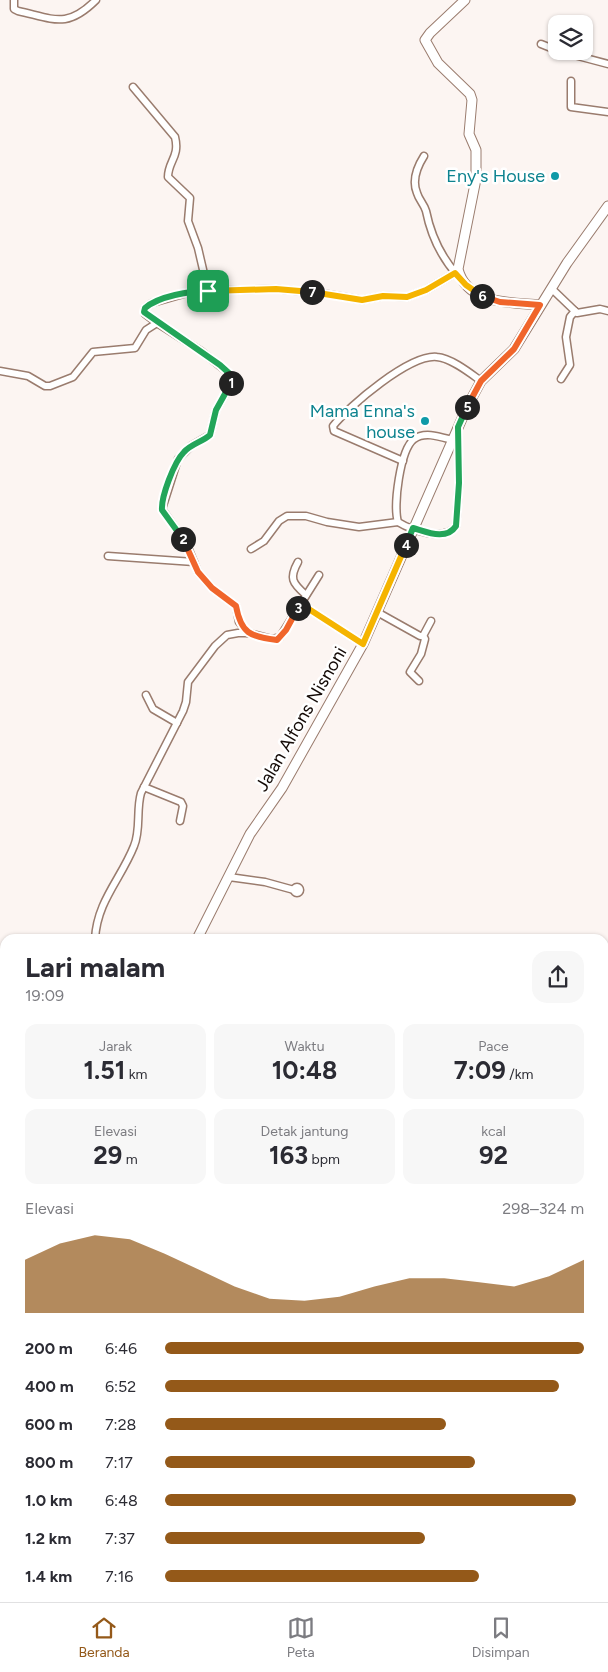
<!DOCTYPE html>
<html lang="id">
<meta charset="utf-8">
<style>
:root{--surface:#fff;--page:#f7f7f7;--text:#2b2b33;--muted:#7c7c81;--line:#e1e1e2;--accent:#945919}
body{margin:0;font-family:Figtree,sans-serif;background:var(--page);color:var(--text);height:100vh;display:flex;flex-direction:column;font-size:19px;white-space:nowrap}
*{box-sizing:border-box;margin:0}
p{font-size:16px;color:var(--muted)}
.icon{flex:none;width:28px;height:28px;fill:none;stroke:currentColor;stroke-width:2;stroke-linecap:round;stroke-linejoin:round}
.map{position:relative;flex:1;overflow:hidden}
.sheet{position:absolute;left:0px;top:934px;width:609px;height:669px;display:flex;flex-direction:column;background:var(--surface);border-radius:15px 15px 0 0;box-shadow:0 1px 4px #0004}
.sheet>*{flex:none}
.controls{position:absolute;left:548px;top:15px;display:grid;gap:10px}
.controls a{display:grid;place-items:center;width:45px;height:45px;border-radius:10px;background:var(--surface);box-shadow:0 1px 4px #0004;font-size:25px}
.pin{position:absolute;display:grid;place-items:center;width:42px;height:42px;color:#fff;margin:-21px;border-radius:10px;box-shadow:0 2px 8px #0006}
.km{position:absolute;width:25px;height:25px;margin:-12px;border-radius:50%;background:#222;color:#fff;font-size:14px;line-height:25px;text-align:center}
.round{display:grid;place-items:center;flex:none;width:52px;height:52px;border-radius:15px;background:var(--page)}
.head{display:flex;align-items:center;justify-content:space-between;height:85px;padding:0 25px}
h1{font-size:28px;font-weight:700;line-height:38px}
.figures{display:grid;grid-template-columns:repeat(3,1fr);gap:8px;height:85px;padding:5px 25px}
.figures div{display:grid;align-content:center;border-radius:12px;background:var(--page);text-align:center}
.figures b{font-size:25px;font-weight:700}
.figures small{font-size:14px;font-weight:400}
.figures p{font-size:14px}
.chart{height:140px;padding:10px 25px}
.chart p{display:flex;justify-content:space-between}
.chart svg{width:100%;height:90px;margin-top:5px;fill:var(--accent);opacity:.7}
ul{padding:0 25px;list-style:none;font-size:16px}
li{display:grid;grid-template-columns:80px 60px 1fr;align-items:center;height:38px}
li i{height:12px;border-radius:6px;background:var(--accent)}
.menu{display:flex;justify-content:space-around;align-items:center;height:70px;border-top:1px solid var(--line);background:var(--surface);font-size:14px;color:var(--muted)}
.menu a{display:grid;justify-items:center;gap:2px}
.menu .active{color:var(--accent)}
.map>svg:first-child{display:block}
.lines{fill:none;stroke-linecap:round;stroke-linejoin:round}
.street-casing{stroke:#9a7c6e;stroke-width:9}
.secondary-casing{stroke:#9a7c6e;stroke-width:11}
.street{stroke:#fff;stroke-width:6}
.secondary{stroke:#fff;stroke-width:9}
.split-1-casing{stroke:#fff;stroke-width:10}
.split-2-casing{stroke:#fff;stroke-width:10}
.split-3-casing{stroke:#fff;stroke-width:10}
.split-4-casing{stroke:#fff;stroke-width:10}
.split-5-casing{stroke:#fff;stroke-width:10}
.split-6-casing{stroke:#fff;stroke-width:10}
.split-7-casing{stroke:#fff;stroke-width:10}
.split-8-casing{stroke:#fff;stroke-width:10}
.split-1{stroke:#22a559;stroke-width:6}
.split-2{stroke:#22a559;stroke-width:6}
.split-3{stroke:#f0652b;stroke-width:6}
.split-4{stroke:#f5b400;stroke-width:6}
.split-5{stroke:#22a559;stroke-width:6}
.split-6{stroke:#f0652b;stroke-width:6}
.split-7{stroke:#f5b400;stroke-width:6}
.split-8{stroke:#f5b400;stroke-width:6}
.culture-dot{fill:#0f9aa8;stroke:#fff;stroke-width:2}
.labels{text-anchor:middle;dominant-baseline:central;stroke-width:5;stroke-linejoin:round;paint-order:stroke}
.culture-label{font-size:18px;fill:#0d838f;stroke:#fff;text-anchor:end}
.street-label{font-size:18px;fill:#140a06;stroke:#fff}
</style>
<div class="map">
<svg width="608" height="1602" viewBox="0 0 608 1602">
<rect width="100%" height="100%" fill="#fcf5f2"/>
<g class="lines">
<!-- street casing -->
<g class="street-casing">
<g id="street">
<path d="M14 0V9L18 11C54 19 67 29 96 0"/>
<path d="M541 44 556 50"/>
<path d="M559 51 608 64"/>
<path d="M571 81V107L608 112"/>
<path d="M133 87 175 137C180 157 168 161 168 177L190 198 188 221 198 248 208 291"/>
<path d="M424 156C417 167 412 181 417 193 419 200 424 204 426 211 431 236 441 257 458 276"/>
<path d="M552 289 577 313 600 309 608 311"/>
<path d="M157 323 145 314V308L152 303 194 291 276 289 321 293 362 300 383 296 407 297 426 290 455 273"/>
<path d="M0 371 28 376 45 386H50L73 377 93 352 135 348 146 330 157 323 201 351 230 374 232 382 216 410 210 435 191 446 178 459 162 509 187 545 198 572 212 588 236 606 239 622 248 633"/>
<path d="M561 379 570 365 566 337 570 317 575 311"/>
<path d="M452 440C441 437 425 431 414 439 400 450 393 506 398 522 411 530 445 542 456 526L459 483 458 431"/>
<path d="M403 461 334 431 333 426C349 406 410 354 437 357 451 358 470 373 481 381"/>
<path d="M251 549 264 541 279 521 287 516H306L327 522 359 527 398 522"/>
<path d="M108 556 194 562"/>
<path d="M298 562C289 578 292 583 306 595"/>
<path d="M301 604 363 644"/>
<path d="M377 612 420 636H423L431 621"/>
<path d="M419 681 410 672 421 654 425 639 423 636"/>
<path d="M146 695 153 709 177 723"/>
<path d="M144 787 181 802 183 806 180 821"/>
<path d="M229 877 265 882 294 890"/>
<circle cx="297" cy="890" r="3"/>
<path d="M95 939C97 901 121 879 134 846 141 830 136 810 141 793L183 711 186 702 188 682 215 646 227 635 238 633H248L272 639 280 637 319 575"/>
<path d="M0 1207 5 1201"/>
<path d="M0 1334 5 1321"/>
<path d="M0 1435 5 1414"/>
<path d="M0 1513 5 1508"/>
<path d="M216 1602 218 1598"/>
</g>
</g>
<!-- secondary casing -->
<g class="secondary-casing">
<g id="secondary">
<path d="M465 0 430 33 425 40 438 63 470 94 472 100 469 134 476 150V179L458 269C467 305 511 302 540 305"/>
<path d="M197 939 250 834 282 788 363 644 468 405 481 381 514 349 567 263 608 206"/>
<path d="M373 1598 375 1602"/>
<path d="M129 1602 130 1598"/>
</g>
</g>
<!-- street -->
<use href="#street" class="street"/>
<!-- secondary -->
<use href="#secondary" class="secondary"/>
</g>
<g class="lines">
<!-- split-1 casing -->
<g class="split-1-casing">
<path id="split-1" d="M208 291C190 291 159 296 145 308L144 312 220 365 230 374 231 383"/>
</g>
<!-- split-2 casing -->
<g class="split-2-casing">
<path id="split-2" d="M183 539 162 510C161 497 174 462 184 452 191 444 202 442 210 435L216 410 231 383"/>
</g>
<!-- split-3 casing -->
<g class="split-3-casing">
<path id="split-3" d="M183 539 198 572 212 588 236 606C241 633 250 637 277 640L286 630 298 608"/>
</g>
<!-- split-4 casing -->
<g class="split-4-casing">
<path id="split-4" d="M298 608 301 604 363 644 406 545"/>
</g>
<!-- split-5 casing -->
<g class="split-5-casing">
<path id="split-5" d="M406 545 413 528C427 532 446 541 456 526L459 483 458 427 467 407"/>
</g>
<!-- split-6 casing -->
<g class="split-6-casing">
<path id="split-6" d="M467 407 481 381 514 349 540 305 500 302 482 296"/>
</g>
<!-- split-7 casing -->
<g class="split-7-casing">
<path id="split-7" d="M312 292 362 300 383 296 407 297 426 290 455 273 466 285 482 296"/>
</g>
<!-- split-8 casing -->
<g class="split-8-casing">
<path id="split-8" d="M208 291 276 289 312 292"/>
</g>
<!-- split-1 -->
<use href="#split-1" class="split-1"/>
<!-- split-2 -->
<use href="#split-2" class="split-2"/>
<!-- split-3 -->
<use href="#split-3" class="split-3"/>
<!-- split-4 -->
<use href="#split-4" class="split-4"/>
<!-- split-5 -->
<use href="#split-5" class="split-5"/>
<!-- split-6 -->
<use href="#split-6" class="split-6"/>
<!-- split-7 -->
<use href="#split-7" class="split-7"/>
<!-- split-8 -->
<use href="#split-8" class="split-8"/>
</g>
<!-- markers -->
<g class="culture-dot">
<circle cx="555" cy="176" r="5"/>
<circle cx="425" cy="421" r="5"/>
</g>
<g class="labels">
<!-- culture labels -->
<g class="culture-label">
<text x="545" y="176">Eny's House</text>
<text x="415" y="411">Mama Enna's<tspan x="415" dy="21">house</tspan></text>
</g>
<!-- street labels -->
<g class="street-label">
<text transform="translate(301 719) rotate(-60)">Jalan Alfons Nisnoni</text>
</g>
</g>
</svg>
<div class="controls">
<a><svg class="icon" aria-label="layers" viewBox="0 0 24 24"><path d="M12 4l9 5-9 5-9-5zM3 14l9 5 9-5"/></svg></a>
</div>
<div class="pin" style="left:208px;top:291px;background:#1e9e55"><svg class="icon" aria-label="arrive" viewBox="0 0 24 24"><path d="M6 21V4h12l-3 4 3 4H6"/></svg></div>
<b class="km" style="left:231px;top:383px">1</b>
<b class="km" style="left:183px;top:539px">2</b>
<b class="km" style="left:298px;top:608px">3</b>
<b class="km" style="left:406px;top:545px">4</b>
<b class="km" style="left:467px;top:407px">5</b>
<b class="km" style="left:482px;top:296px">6</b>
<b class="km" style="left:312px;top:292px">7</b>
<section class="sheet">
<div class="head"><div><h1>Lari malam</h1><p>19:09</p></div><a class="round"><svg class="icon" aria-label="share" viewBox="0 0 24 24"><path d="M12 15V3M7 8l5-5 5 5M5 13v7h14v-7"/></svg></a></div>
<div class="figures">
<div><p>Jarak</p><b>1.51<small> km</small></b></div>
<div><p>Waktu</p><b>10:48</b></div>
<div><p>Pace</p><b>7:09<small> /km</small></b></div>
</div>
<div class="figures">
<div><p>Elevasi</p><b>29<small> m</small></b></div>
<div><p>Detak jantung</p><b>163<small> bpm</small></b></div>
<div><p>kcal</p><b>92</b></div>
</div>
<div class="chart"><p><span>Elevasi</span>298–324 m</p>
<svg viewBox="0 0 160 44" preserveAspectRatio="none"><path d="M0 44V18L10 10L20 6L30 8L40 15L50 23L60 31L70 37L80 38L90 36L100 31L110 27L120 27L130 29L140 31L150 26L160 18V44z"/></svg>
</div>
<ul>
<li><b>200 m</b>6:46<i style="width:100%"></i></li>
<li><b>400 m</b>6:52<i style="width:94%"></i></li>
<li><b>600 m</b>7:28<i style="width:67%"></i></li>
<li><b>800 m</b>7:17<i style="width:74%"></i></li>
<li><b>1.0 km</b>6:48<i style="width:98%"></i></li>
<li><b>1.2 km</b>7:37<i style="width:62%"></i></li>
<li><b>1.4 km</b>7:16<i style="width:75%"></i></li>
</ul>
</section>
</div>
<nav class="menu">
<a class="active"><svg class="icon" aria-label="home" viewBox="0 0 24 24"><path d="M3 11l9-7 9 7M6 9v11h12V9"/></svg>Beranda</a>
<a><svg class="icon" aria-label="map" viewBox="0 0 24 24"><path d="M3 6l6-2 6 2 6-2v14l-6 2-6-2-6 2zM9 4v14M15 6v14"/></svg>Peta</a>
<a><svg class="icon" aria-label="saved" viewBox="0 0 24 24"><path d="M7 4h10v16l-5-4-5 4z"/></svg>Disimpan</a>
</nav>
